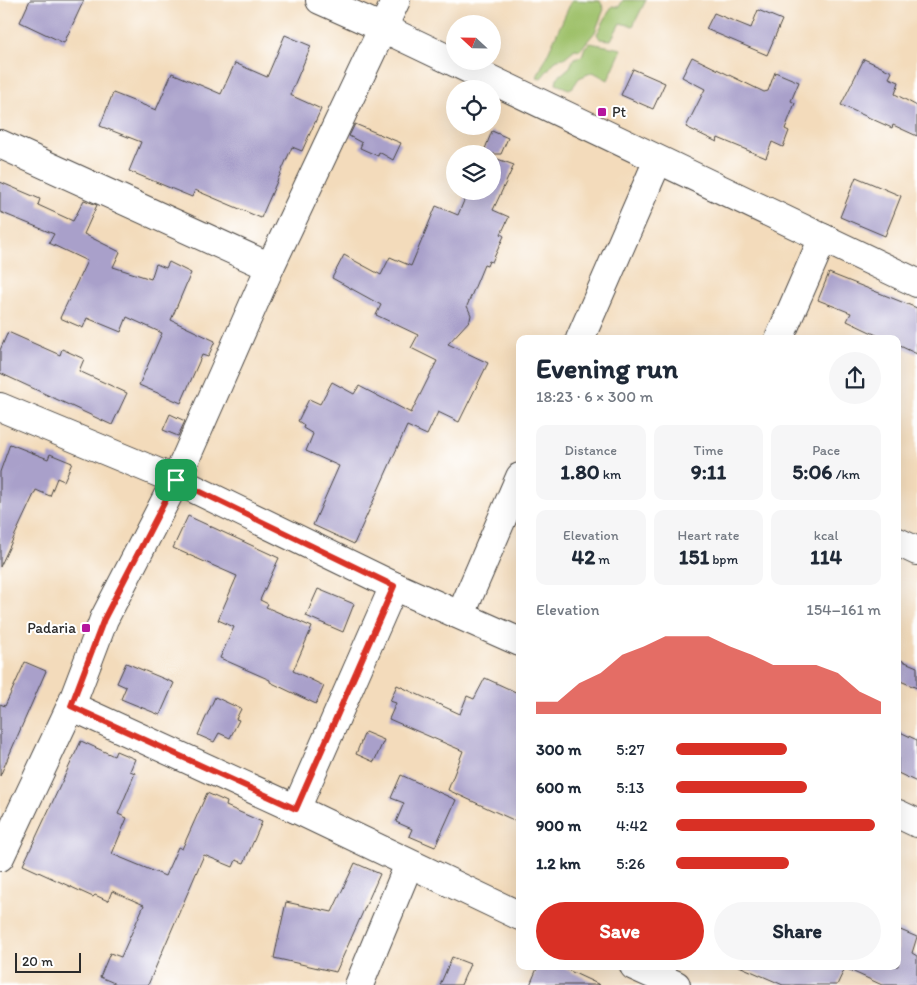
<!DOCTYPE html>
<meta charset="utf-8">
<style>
:root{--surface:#fff;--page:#f6f6f7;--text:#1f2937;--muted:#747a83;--accent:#d93025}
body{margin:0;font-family:Itim,sans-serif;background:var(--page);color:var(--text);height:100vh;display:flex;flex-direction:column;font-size:19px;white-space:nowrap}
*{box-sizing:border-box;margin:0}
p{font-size:16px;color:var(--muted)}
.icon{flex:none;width:28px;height:28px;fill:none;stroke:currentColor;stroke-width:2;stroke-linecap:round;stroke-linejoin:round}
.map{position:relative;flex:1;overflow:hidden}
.panel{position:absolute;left:516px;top:335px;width:385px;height:635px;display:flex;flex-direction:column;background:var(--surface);border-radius:10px;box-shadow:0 5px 20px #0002}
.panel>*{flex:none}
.needle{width:32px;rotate:292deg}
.fabs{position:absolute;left:446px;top:15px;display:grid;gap:10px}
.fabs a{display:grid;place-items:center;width:55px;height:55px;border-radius:50%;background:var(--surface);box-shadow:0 5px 20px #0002;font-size:25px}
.scale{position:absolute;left:15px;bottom:12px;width:66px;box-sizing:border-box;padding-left:5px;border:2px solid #2b2b2b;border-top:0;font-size:14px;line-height:18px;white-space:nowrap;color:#2b2b2b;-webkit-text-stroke:4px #fff;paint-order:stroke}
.pin{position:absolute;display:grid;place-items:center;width:42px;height:42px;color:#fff;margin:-21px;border-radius:10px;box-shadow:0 2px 8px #0006}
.round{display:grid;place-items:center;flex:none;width:52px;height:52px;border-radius:26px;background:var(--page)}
.head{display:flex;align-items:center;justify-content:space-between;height:85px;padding:0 20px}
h1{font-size:28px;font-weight:800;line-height:38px}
.metrics{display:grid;grid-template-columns:repeat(3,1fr);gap:8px;height:85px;padding:5px 20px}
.metrics div{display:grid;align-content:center;border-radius:10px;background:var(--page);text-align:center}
.metrics b{font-size:21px;font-weight:800}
.metrics small{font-size:14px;font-weight:400}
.metrics p{font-size:14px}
.chart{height:140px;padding:10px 20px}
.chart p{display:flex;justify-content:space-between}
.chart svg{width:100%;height:90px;margin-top:5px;fill:var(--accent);opacity:.7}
.primary-button{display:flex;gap:10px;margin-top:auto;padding:10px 20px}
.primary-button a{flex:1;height:58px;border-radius:30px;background:var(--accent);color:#fff;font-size:20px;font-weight:800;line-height:58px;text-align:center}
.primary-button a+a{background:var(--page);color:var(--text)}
ul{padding:0 20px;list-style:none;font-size:16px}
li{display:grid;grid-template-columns:80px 60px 1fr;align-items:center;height:38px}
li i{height:12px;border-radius:6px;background:var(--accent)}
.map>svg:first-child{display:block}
.green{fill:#9fc16a;stroke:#65764a}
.building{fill:#a9a0ca}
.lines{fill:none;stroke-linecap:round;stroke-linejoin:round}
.minor-casing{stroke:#494541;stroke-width:30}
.minor{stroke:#fff;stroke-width:28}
.route-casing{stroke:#fff;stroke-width:10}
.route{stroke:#d93025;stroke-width:6}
.poi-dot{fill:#b5179e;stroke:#fff;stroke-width:2}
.labels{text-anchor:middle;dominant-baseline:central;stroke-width:4;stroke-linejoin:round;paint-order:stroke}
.poi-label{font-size:15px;fill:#2b2b2b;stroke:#fff;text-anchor:start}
</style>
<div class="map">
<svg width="917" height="985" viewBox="0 0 917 985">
<rect width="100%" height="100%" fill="#fff"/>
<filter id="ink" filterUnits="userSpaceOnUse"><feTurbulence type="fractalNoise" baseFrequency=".02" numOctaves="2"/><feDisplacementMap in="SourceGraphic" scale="10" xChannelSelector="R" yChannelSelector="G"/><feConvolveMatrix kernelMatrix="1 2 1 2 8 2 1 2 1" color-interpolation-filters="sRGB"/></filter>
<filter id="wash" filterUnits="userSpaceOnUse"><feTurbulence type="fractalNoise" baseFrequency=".0096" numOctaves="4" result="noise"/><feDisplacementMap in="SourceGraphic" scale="20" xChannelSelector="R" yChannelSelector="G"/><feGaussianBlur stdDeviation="1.12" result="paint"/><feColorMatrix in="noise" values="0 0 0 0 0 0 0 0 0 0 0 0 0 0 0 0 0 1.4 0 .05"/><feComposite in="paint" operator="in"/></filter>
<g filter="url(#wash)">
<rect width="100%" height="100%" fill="#f3dbbb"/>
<!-- green -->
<g class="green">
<path d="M572 0 600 1 604 9 595 32 580 50 575 49 564 58 557 59 541 78 537 77Z"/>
<path d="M623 0H646L633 26 620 23 611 40 600 39 597 34 612 6 619 7Z"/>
<path d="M590 43 622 49 608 80 593 72 579 78 573 87 569 89 556 84 557 78 570 67 574 58 582 56 585 47Z"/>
</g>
<g id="blocks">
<!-- building -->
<g class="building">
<path d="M30 0H84L64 43 20 22Z"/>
<path d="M758 10 782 20 767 55 706 29 714 13 751 28Z"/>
<path d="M285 35 311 46 290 95 321 109 302 151 292 147 261 218 195 190 192 197 129 171 141 142 100 126 113 93 156 110 172 73 221 94 235 63 267 77Z"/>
<path d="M692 57 764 92 768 91 775 72 799 82 791 101 795 103 785 129 789 131 783 147 772 142 766 158 718 138 717 142 686 127 705 89 682 77Z"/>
<path d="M864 59 892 72 889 78 899 82 895 94 917 106V136L893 125 892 128 841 105Z"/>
<path d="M633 69 665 83 653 109 621 95Z"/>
<path d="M355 124 401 143 393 160 379 152 378 156 360 148 362 143 349 136Z"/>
<path d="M492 131 508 138 501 154H483Z"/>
<path d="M492 157 514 165 493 210 509 217 501 234 504 236 492 262 489 261 487 266 484 265 467 306 471 315 470 320 448 344 488 363 459 422 438 412 427 435 407 426 354 544 313 525 339 466 306 451 313 434 303 428 304 425 298 421 309 399 320 404 332 382 354 394 359 386 411 413 437 361 411 348 418 335 376 315 381 305 332 278 344 255 381 275 390 257 411 266 436 206 458 215 468 191H492Z"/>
<path d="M856 177 901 196 885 236 840 217Z"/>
<path d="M0 182 40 199 38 205 73 221 84 200 97 205 84 234 120 252 113 267 151 279 156 264 166 268 169 262 191 273 171 320 215 341 208 357 202 355 181 403 139 385 162 333 127 317 121 332 87 318 83 328 60 318 87 261 49 243 54 234 0 212Z"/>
<path d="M829 273 917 308V354L898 345V339H885L847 321 851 313 818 300Z"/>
<path d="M8 332 60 355 62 349 84 359 79 371 127 393 112 425 0 373V350Z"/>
<path d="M170 414 185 421 178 436 163 430Z"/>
<path d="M10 444 48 459 50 454 72 463 64 481 57 478 50 496 36 490 0 567V472Z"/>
<path d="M188 516 279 558 260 600 268 604 266 607 312 627 293 671 324 686 316 704 270 682V680L220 658 234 627 218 620 237 576 173 548Z"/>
<path d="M318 589 354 604 343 632 306 616Z"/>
<path d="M898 659 917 667V688L898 680Z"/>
<path d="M25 662 46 671 0 776V704L5 706Z"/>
<path d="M126 663 174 683 160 715 121 699 126 687 117 683Z"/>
<path d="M485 678 520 694V823L448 790 463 751 389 719 396 703 390 701 397 685 460 714 467 696 474 699Z"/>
<path d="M215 697 241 709 236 719 239 720 230 738 219 733 214 742 198 735Z"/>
<path d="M898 731 917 740V782L898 773Z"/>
<path d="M365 732 384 740 374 762 356 754Z"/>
<path d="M81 741 114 756 116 751 135 759 130 771 135 773 118 814 127 818 112 854 165 876 178 847 182 849 207 793 227 802 226 806 262 822 244 863 236 860 233 867 204 855 148 985H119L100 977 110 953 121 957 144 905 112 891 108 901 95 895 93 897 23 865Z"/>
<path d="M401 775 456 800 435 847 409 836 412 829 396 822 404 803 391 798Z"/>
<path d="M355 863 380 874 336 972 274 958 286 902 332 912Z"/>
<path d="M898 929 917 937 912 953 917 956V985H882L845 968 837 985H783L739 966H898Z"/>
<path d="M452 957 470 964 461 985H440Z"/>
<path d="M538 966H559L600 985H530Z"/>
</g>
</g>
</g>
<g filter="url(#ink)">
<use href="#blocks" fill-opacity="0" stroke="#494541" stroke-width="1"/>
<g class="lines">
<!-- minor casing -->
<g class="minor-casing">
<g id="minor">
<path d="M320 0 383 28 917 283"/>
<path d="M0 144 270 267"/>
<path d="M580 339 658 160"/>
<path d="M779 339 823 238"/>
<path d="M0 407 176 480 394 586 520 642"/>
<path d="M898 542 917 551"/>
<path d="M461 614 520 477"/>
<path d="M71 706 296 809 520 916"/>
<path d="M296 809 394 586"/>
<path d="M898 814 917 823"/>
<path d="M0 857 71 706 104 619 176 480 270 267 396 0"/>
<path d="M634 966 676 985"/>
<path d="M359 985 409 864"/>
</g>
</g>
<!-- minor -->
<use href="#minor" class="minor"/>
</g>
</g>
<g class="lines" filter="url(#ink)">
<!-- route casing -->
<g class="route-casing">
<path id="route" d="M176 480 394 586 296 809 71 706 104 619Z"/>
</g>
<!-- route -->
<use href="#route" class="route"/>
</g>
<!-- markers -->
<g class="poi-dot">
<rect x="597" y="107" width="10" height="10" rx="2.5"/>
<rect x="81" y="623" width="10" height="10" rx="2.5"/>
</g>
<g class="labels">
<!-- poi labels -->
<g class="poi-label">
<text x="612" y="112">Pt</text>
<text x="76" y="628" text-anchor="end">Padaria</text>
</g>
</g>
</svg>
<div class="fabs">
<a><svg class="needle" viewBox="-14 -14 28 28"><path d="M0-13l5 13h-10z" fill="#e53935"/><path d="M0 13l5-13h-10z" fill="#747a83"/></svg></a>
<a><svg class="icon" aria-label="locate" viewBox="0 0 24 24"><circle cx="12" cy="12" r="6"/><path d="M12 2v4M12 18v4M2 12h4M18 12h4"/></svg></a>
<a><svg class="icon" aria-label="layers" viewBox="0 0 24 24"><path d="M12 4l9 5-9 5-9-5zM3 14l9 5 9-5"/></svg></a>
</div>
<div class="scale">20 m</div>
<div class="pin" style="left:176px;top:480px;background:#1e9e55"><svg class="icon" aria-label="arrive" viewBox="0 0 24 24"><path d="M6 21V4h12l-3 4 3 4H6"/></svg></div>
<section class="panel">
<div class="head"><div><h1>Evening run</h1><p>18:23 · 6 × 300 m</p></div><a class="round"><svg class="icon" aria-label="share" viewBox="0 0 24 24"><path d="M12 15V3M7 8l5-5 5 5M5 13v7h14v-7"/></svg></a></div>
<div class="metrics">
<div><p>Distance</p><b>1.80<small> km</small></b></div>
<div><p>Time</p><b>9:11</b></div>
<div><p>Pace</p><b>5:06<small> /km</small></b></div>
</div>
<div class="metrics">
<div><p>Elevation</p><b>42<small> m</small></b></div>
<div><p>Heart rate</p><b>151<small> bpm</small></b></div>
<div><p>kcal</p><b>114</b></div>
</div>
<div class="chart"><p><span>Elevation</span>154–161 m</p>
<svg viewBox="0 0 160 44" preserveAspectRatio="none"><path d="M0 44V38L10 38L20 29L30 24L40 15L50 11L60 6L70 6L80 6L90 11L100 15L110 20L120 20L130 20L140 24L150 33L160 38V44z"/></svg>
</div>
<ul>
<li><b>300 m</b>5:27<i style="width:54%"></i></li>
<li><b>600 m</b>5:13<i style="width:64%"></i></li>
<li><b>900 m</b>4:42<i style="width:97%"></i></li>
<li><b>1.2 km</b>5:26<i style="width:55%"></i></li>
</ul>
<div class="primary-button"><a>Save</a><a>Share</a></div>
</section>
</div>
